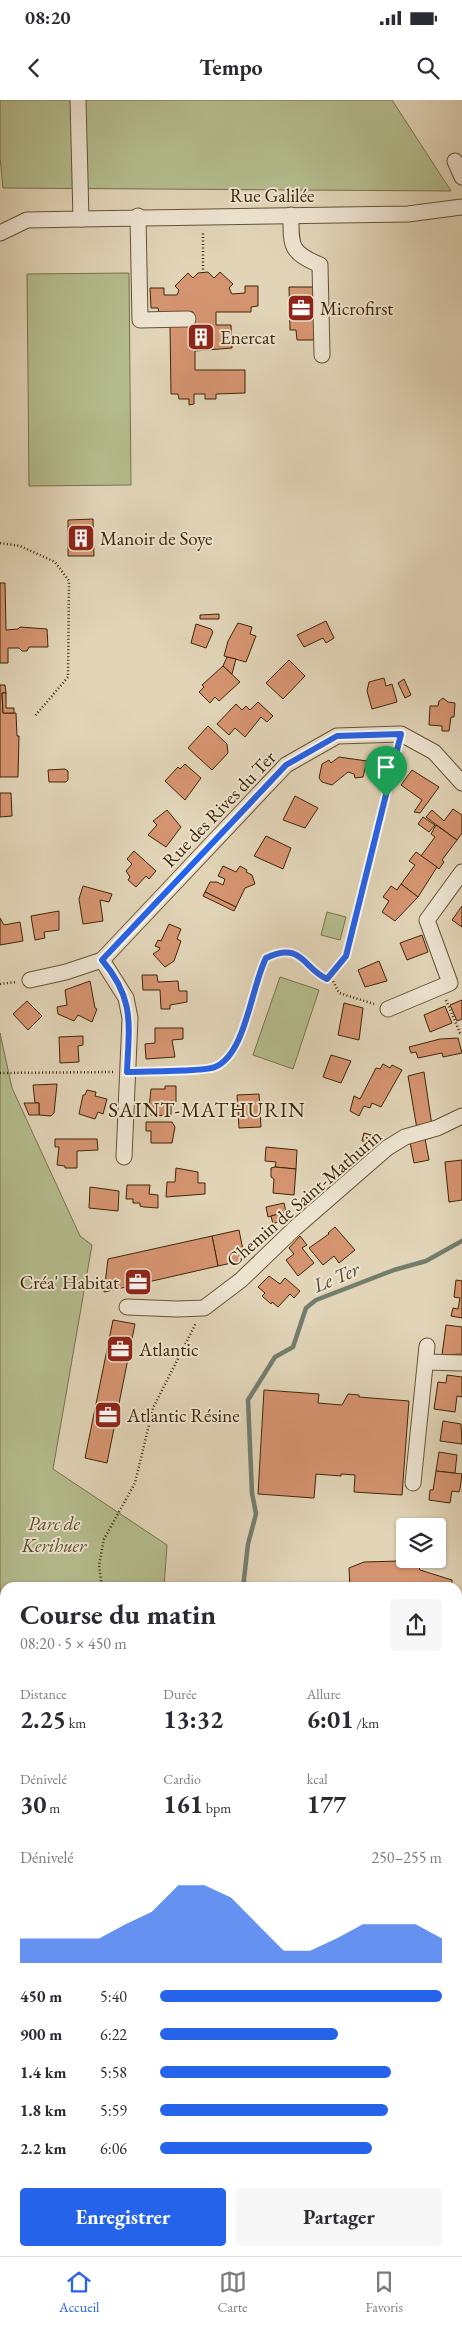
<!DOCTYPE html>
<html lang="fr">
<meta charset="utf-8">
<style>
:root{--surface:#fff;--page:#f7f7f7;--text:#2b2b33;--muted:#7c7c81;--line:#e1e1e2;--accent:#2563eb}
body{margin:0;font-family:"EB Garamond",serif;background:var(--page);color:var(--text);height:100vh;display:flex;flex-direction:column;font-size:19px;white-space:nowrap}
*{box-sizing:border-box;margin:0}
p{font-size:16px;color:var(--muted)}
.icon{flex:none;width:28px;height:28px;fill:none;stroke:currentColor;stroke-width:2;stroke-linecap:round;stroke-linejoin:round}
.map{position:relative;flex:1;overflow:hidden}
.sheet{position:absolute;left:0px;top:1482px;width:462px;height:674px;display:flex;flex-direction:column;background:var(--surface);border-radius:15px 15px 0 0;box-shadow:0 1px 4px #0004}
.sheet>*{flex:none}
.tools{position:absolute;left:396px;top:1418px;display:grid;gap:10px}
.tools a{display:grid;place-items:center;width:50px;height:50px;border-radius:5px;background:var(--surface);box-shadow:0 1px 4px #0004;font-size:25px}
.pin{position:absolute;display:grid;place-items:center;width:42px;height:42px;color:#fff;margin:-51px -21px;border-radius:50% 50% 50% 0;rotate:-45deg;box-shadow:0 0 5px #0007}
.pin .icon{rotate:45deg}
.round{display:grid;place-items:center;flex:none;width:52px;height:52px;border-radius:5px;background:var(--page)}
.headline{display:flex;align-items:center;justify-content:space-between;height:85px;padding:0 20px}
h1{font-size:28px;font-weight:700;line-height:38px}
.metrics{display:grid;grid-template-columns:repeat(3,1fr);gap:8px;height:85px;padding:5px 20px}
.metrics div{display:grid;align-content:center}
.metrics b{font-size:25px;font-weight:700}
.metrics small{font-size:14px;font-weight:400}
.metrics p{font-size:14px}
.chart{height:140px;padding:10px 20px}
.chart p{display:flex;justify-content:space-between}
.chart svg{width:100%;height:90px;margin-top:5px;fill:var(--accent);opacity:.7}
.primary-button{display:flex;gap:10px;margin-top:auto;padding:10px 20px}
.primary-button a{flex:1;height:58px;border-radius:5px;background:var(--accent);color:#fff;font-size:20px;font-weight:700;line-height:58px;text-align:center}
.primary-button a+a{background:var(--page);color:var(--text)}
ul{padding:0 20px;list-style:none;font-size:16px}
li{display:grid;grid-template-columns:80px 60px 1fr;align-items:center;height:38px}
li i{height:12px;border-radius:6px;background:var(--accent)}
.status{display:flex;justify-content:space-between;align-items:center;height:35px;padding:0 25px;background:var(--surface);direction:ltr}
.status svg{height:14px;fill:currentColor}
header{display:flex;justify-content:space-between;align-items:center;height:65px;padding:0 20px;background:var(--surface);font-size:22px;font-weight:700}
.tab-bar{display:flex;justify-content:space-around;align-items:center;height:70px;border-top:1px solid var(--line);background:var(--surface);font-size:14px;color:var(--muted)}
.tab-bar a{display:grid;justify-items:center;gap:2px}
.tab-bar .on{color:var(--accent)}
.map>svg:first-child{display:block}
.green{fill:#b4bc8d;stroke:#7a724a}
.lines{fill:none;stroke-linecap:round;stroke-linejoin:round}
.stream{stroke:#737d6e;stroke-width:4.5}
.building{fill:#d59470;stroke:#3f2706}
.minor-casing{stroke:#685232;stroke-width:17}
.path{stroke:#3f2706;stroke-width:2.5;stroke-dasharray:1 2.5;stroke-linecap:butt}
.minor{stroke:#ece3d0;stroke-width:15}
.route-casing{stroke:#fff;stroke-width:10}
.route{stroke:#2563eb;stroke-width:6}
.labels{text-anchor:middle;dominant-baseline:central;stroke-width:4;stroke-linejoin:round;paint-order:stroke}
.street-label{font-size:19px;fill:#3f2706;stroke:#ece3d0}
.poi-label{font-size:19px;fill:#3f2706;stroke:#ece3d0;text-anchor:start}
.park-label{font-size:19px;font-style:italic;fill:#5c4c28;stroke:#ece3d0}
.water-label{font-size:20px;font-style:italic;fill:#544b31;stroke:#ece3d0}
.quarter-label{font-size:21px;letter-spacing:1px;fill:#3f2706;stroke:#ece3d0}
</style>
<div class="status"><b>08:20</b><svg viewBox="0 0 49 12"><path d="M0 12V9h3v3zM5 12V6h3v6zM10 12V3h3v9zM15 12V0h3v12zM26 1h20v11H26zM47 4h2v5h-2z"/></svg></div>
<header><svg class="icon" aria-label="back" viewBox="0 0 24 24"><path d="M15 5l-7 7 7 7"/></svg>Tempo<svg class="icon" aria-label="search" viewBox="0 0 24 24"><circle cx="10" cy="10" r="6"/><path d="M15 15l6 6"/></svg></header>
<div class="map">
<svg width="462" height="2156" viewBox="0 0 462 2156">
<rect width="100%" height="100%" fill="#e1d4b7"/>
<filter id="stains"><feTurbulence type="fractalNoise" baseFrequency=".004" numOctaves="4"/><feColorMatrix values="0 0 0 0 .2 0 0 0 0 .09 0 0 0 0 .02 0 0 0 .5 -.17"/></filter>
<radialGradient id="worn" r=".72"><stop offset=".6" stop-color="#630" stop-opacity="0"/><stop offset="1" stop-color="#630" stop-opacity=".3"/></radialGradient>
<!-- green -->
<g class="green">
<path d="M0 0H392L451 91 3 88 0 57Z"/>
<path d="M129 173 131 385 29 386 27 174Z"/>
<path d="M327 812 346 817 340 840 321 835Z"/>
<path d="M280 877 319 890 293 969 253 955Z"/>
<path d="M0 933 12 988 80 1136 92 1145 53 1369 167 1445 164 1487 5 1488V1839L0 1835Z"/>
<path d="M458 1623H462V1862L458 1863Z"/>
</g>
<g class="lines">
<!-- stream -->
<g class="stream">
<path d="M243 1488 248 1444 256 1414 252 1393 248 1300 275 1257 293 1247 306 1208 316 1200 394 1170 426 1161 462 1141"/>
<path d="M0 1680 5 1681"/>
</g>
</g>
<!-- building -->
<g class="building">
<path d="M208 172 214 178 220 172 233 184 229 188 232 194 245 193V186H258V206L251 207V212H216V225H231L232 248 195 251V270H245V293L216 294V299H205V294H194V304L189 305V299H179L178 294H171L170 226H193V212L159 213 158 208H151L150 188H164V195H177L179 190 175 186 188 173 193 178 198 173Z"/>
<path d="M289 187H313L314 240H297L296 230H290Z"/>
<path d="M93 419 94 456H68V420Z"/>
<path d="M0 483H5L6 530 18 529 20 527 47 529 48 547H29L27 551H22L19 548H8V563H0Z"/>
<path d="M219 514V519H200V515Z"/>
<path d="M326 521 334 538 326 543 323 538 304 547 297 535Z"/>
<path d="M238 523 252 527 250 534 256 536 246 562 224 556 228 541Z"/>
<path d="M196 524 211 529 213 532 206 548 191 543Z"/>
<path d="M227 557 236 559 232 574 223 566Z"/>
<path d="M289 560 305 576 283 599 266 583Z"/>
<path d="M223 566 240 582 219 601 215 597 210 603 199 592 204 587 202 585Z"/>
<path d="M384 578 386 586 392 584 397 602 372 609 367 591 369 582Z"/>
<path d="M404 579 411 595 405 598 398 583Z"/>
<path d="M0 585H5L6 593H2L3 613H16L17 636H19L18 677H0Z"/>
<path d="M2 593H6V608H14V613H3Z"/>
<path d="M443 598 448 602 455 603 454 617H451L449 631H442V626L429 625 430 606H438L439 601Z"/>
<path d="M258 602 273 616 267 622 261 617 245 637 235 628 229 635 217 624 236 604 242 610 246 606 250 610Z"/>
<path d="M208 626 227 644 228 653 212 670 188 648Z"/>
<path d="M383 653 390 655 388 663 380 661Z"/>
<path d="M339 657 367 661 363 677 355 678 354 674 348 672 332 685 322 682 319 678 322 664 329 660 331 663Z"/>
<path d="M185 664 201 678 185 700 165 681 178 667 180 669Z"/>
<path d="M65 669 68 671V680L66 682H49L48 670Z"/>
<path d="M412 670 439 687 420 713 414 712 422 700 401 685Z"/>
<path d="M0 693H11L12 716 0 717Z"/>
<path d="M295 696 318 708 305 728 283 720Z"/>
<path d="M453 709 462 715V733L457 740 426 717 432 710 444 721Z"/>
<path d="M167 710 181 727 166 747 148 735 157 725 153 721Z"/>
<path d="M423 717 435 725 429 732 418 724Z"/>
<path d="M436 725 457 740 442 760 444 762 439 769 421 756 435 737 431 734Z"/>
<path d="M266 736 291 748 283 769 254 756Z"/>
<path d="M134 751 156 771 149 779 146 776 136 787 128 780 130 777 126 771 132 764 127 759Z"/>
<path d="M416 752 437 767 418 797 401 784 415 765 409 761Z"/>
<path d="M223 766 236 772 240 766 247 770 246 772 252 775 255 784 245 788 236 807 205 792 210 782H217L223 785 225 779 218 776Z"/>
<path d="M401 784 418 797 395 821 382 812 389 801 383 797 391 786 397 790Z"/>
<path d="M83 786 112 794 109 802 100 800 103 821 83 824 79 799Z"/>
<path d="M205 792 236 807 234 811 203 796Z"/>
<path d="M462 806V827L452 820Z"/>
<path d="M59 811V830L44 832 45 838 35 840 31 816Z"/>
<path d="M0 818 4 825 20 822 23 841 0 845Z"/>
<path d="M169 824 181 829 177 839 181 841 174 861 165 867 153 854 159 850 160 848 155 846 158 840 161 841Z"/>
<path d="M422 835 428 852 407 860 400 843Z"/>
<path d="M379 861 387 881 365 887 358 870Z"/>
<path d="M142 875H157L158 882 178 881 179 891H187V902L170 905V909H161L160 890H143Z"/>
<path d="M90 881 95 908 97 909 92 922 78 915 74 921 58 914 57 907 67 905 65 890Z"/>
<path d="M462 900V919L457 921 450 905Z"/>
<path d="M27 901 42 916 28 930 13 914Z"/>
<path d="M344 903 363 908 359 940 338 935Z"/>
<path d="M445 906 452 923 430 932 424 915Z"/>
<path d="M155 928H183V939L172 940 175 957 146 959 145 944 155 943Z"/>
<path d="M83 936V945L78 946 79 962 60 963 59 937Z"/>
<path d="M458 938 462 953 443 957 442 953 418 958 416 952 411 953 409 947 440 939Z"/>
<path d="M331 955 351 961 341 983 323 977Z"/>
<path d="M383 964 390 968 392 965 402 970 381 1007 372 1003 370 1008 364 1006 359 1016 350 1011 354 996 360 999 376 968 380 969Z"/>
<path d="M424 972 432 1026 417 1029 408 976Z"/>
<path d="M57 984 54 1013 51 1016 39 1015V1003H35L33 985Z"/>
<path d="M165 986H176V1002L171 1001V1016L151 1015V1008H149L151 989H165Z"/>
<path d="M87 990 96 992 95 996 107 999 103 1014 98 1012 95 1019 79 1014 83 995H85Z"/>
<path d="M259 994 261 1027 239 1028 237 995Z"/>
<path d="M24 1003H39V1015H29Z"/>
<path d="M146 1022H172L175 1027 172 1043H151V1031H146Z"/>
<path d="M364 1033 379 1037 377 1044 362 1041Z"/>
<path d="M55 1039H97L98 1050 77 1051V1068H65V1066L57 1065 59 1047H55Z"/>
<path d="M425 1039 429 1060 414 1063 410 1042Z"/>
<path d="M266 1047 297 1050 296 1069 275 1067 276 1062 265 1061Z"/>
<path d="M462 1060V1100L449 1102 445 1062Z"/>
<path d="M275 1067 296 1069 294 1095 273 1093 274 1079 271 1077V1068Z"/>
<path d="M176 1068 198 1072V1083H205V1094L166 1097 167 1082H175Z"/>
<path d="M127 1085H150L149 1094 158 1095V1108L144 1107 140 1106V1103H133V1099H126Z"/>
<path d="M90 1087 119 1091 118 1111 89 1108Z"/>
<path d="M284 1103 286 1112 268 1117 266 1107Z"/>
<path d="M286 1112 287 1118 273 1124 271 1116Z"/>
<path d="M335 1127 355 1150 339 1163 334 1156 323 1165 309 1148 329 1134 328 1133Z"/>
<path d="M239 1130 245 1160 218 1166 212 1136Z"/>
<path d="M212 1136 218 1166 104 1192 108 1159Z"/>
<path d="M300 1136 307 1145 302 1148 314 1163 298 1176 286 1160 294 1154 289 1148Z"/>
<path d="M269 1176 280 1184 285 1178 300 1191 294 1198 290 1194 278 1207 272 1202 271 1204 262 1196 265 1193 258 1187Z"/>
<path d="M456 1180 462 1181V1218L451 1216 453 1208 458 1209 460 1198 454 1197Z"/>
<path d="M113 1220 135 1224 107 1363 85 1358Z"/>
<path d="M446 1225 462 1227V1254L442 1255Z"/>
<path d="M447 1275 462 1277V1297L457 1296 455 1312 434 1309 438 1282 446 1283Z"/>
<path d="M264 1290 319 1294 318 1303 342 1305 348 1294 359 1295V1297L409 1301 402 1395 354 1392 355 1375 341 1374V1376L316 1374 314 1398 258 1394Z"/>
<path d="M443 1321 461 1324 462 1344 440 1341Z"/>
<path d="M439 1352 457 1355 455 1373 436 1371Z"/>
<path d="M436 1371 462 1374 460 1389 459 1392 452 1391 450 1403 429 1400 430 1390H433Z"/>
<path d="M400 1461 419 1467 420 1470 452 1480V1488H350L349 1468 364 1462Z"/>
<path d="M459 1921H462V1961H458Z"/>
<rect x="458" y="1961" width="4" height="28"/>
<path d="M0 1985 5 1986V2012L0 2011Z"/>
<path d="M462 2037V2062L458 2061V2047H461Z"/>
<path d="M458 2061 462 2062V2086H458Z"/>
<path d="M460 2086H462V2114H459Z"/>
<path d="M462 2114V2142L458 2141V2115Z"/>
<path d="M0 2139 5 2140V2151H9L8 2156H0Z"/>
<path d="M41 2151H63L62 2156H39Z"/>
<path d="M124 2151H145L144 2156H123Z"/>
<path d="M170 2151H189L188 2156H169Z"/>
<path d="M422 2151H438V2155L421 2156Z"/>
</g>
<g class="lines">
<!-- minor casing -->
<g class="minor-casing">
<g id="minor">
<path d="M455 61 462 77"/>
<path d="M291 115C291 147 290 152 320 165L322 255"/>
<path d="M138 116 140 220 188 219"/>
<path d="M81 119 408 114 462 107"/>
<path d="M0 133 27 120 81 119 78 0"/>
<path d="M30 880 66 872 102 860"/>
<path d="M388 909 450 883 427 820 462 772"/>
<path d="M124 1057 130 918 126 898 102 860 286 665 337 636 401 634 434 652 462 683"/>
<path d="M127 1207 177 1209 204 1208 241 1180 295 1128 387 1048 405 1037 437 1028 462 1016"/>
<path d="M426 1262 462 1263"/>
<path d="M413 1383 427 1246"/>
<path d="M0 2038 5 2039"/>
<path d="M234 2151 236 2156"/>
<path d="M92 2156 93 2151"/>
</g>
</g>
<!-- path -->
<g class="path">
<path d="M203 173V132"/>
<path d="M0 443 20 446 55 462 69 481 68 577 35 616"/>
<path d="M330 875 339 893 374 904"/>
<path d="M0 884 16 882"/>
<path d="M446 900 460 933 462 934"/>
<path d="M143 971C166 970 190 972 212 968 243 962 253 884 266 859 302 841 303 868 327 879L346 856 398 648"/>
<path d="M0 973 113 972"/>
<path d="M102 1488 99 1465 104 1439 135 1383 153 1308 196 1223"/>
<path d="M0 1582H5"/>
<path d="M458 1636H462"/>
<path d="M0 1752 5 1755"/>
<path d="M0 1814 5 1817"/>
<path d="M27 2156 28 2151"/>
</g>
<!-- minor -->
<use href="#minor" class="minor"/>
</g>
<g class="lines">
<!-- route casing -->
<g class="route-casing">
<path id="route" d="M401 634 346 856 327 879C303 868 302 841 266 858 251 887 246 954 215 967 204 972 144 971 127 972 129 924 135 899 102 860L286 665 337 636Z"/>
</g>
<!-- route -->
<use href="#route" class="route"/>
</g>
<!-- icons -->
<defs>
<g id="office-square" transform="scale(1.4375)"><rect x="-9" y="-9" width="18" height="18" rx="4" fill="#8f2418" stroke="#ece3d0"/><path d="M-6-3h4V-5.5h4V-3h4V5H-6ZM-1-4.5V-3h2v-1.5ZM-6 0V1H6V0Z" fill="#fff"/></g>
<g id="building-square" transform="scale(1.4375)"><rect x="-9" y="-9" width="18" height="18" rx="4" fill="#8f2418" stroke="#ece3d0"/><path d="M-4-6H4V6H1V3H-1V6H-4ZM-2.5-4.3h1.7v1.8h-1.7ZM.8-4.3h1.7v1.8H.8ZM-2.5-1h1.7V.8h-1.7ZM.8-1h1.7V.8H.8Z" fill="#fff"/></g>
</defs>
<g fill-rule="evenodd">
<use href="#office-square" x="301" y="208"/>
<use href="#building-square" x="201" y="237"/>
<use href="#building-square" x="81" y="438"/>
<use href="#office-square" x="138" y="1182"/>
<use href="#office-square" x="120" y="1249"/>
<use href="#office-square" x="108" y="1315"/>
</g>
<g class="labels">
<!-- street labels -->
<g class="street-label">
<text x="272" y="95">Rue Galilée</text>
<text transform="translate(219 709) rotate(-46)">Rue des Rives du Ter</text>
<text transform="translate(304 1098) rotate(-41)">Chemin de Saint-Mathurin</text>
</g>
<!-- poi labels -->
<g class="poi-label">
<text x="320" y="208">Microfirst</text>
<text x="220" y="237">Enercat</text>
<text x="100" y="438">Manoir de Soye</text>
<text x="119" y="1182" text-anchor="end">Créa' Habitat</text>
<text x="139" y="1249">Atlantic</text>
<text x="127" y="1315">Atlantic Résine</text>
</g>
<!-- park labels -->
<g class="park-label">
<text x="54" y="1423">Parc de<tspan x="54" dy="22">Kerihuer</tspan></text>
</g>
<!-- water labels -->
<g class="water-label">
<text transform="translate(336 1177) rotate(-23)">Le Ter</text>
</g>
<!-- quarter labels -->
<g class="quarter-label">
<text x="207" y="1009">SAINT-MATHURIN</text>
</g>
</g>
<rect width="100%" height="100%" filter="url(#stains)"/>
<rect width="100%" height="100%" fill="url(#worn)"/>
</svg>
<div class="tools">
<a><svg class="icon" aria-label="layers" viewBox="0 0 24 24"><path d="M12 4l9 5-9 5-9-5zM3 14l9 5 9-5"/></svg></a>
</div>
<div class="pin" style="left:386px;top:697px;background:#1e9e55"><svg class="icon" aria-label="arrive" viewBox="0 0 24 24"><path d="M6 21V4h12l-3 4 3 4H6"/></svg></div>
<section class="sheet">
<div class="headline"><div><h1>Course du matin</h1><p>08:20 · 5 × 450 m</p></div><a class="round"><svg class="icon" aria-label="share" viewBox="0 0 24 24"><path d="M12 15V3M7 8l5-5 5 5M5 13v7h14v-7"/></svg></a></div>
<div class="metrics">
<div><p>Distance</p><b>2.25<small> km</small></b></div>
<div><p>Durée</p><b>13:32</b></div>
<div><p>Allure</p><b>6:01<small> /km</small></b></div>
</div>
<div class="metrics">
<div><p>Dénivelé</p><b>30<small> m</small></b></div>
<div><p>Cardio</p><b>161<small> bpm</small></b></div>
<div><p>kcal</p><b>177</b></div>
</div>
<div class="chart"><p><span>Dénivelé</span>250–255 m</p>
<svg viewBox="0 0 160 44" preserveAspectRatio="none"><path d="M0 44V32L10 32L20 32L30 32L40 25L50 19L60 6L70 6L80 12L90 25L100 38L110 38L120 32L130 25L140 25L150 25L160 32V44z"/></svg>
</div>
<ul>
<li><b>450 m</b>5:40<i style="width:100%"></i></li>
<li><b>900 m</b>6:22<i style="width:63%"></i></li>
<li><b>1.4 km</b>5:58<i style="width:82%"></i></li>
<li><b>1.8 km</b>5:59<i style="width:81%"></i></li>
<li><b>2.2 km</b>6:06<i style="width:75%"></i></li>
</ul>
<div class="primary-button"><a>Enregistrer</a><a>Partager</a></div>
</section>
</div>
<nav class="tab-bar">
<a class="on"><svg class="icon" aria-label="home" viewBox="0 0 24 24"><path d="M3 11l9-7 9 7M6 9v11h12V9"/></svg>Accueil</a>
<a><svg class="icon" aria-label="map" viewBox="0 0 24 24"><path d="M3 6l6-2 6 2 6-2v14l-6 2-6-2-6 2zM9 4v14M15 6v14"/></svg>Carte</a>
<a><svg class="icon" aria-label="saved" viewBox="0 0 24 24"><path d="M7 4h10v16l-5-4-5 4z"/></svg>Favoris</a>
</nav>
